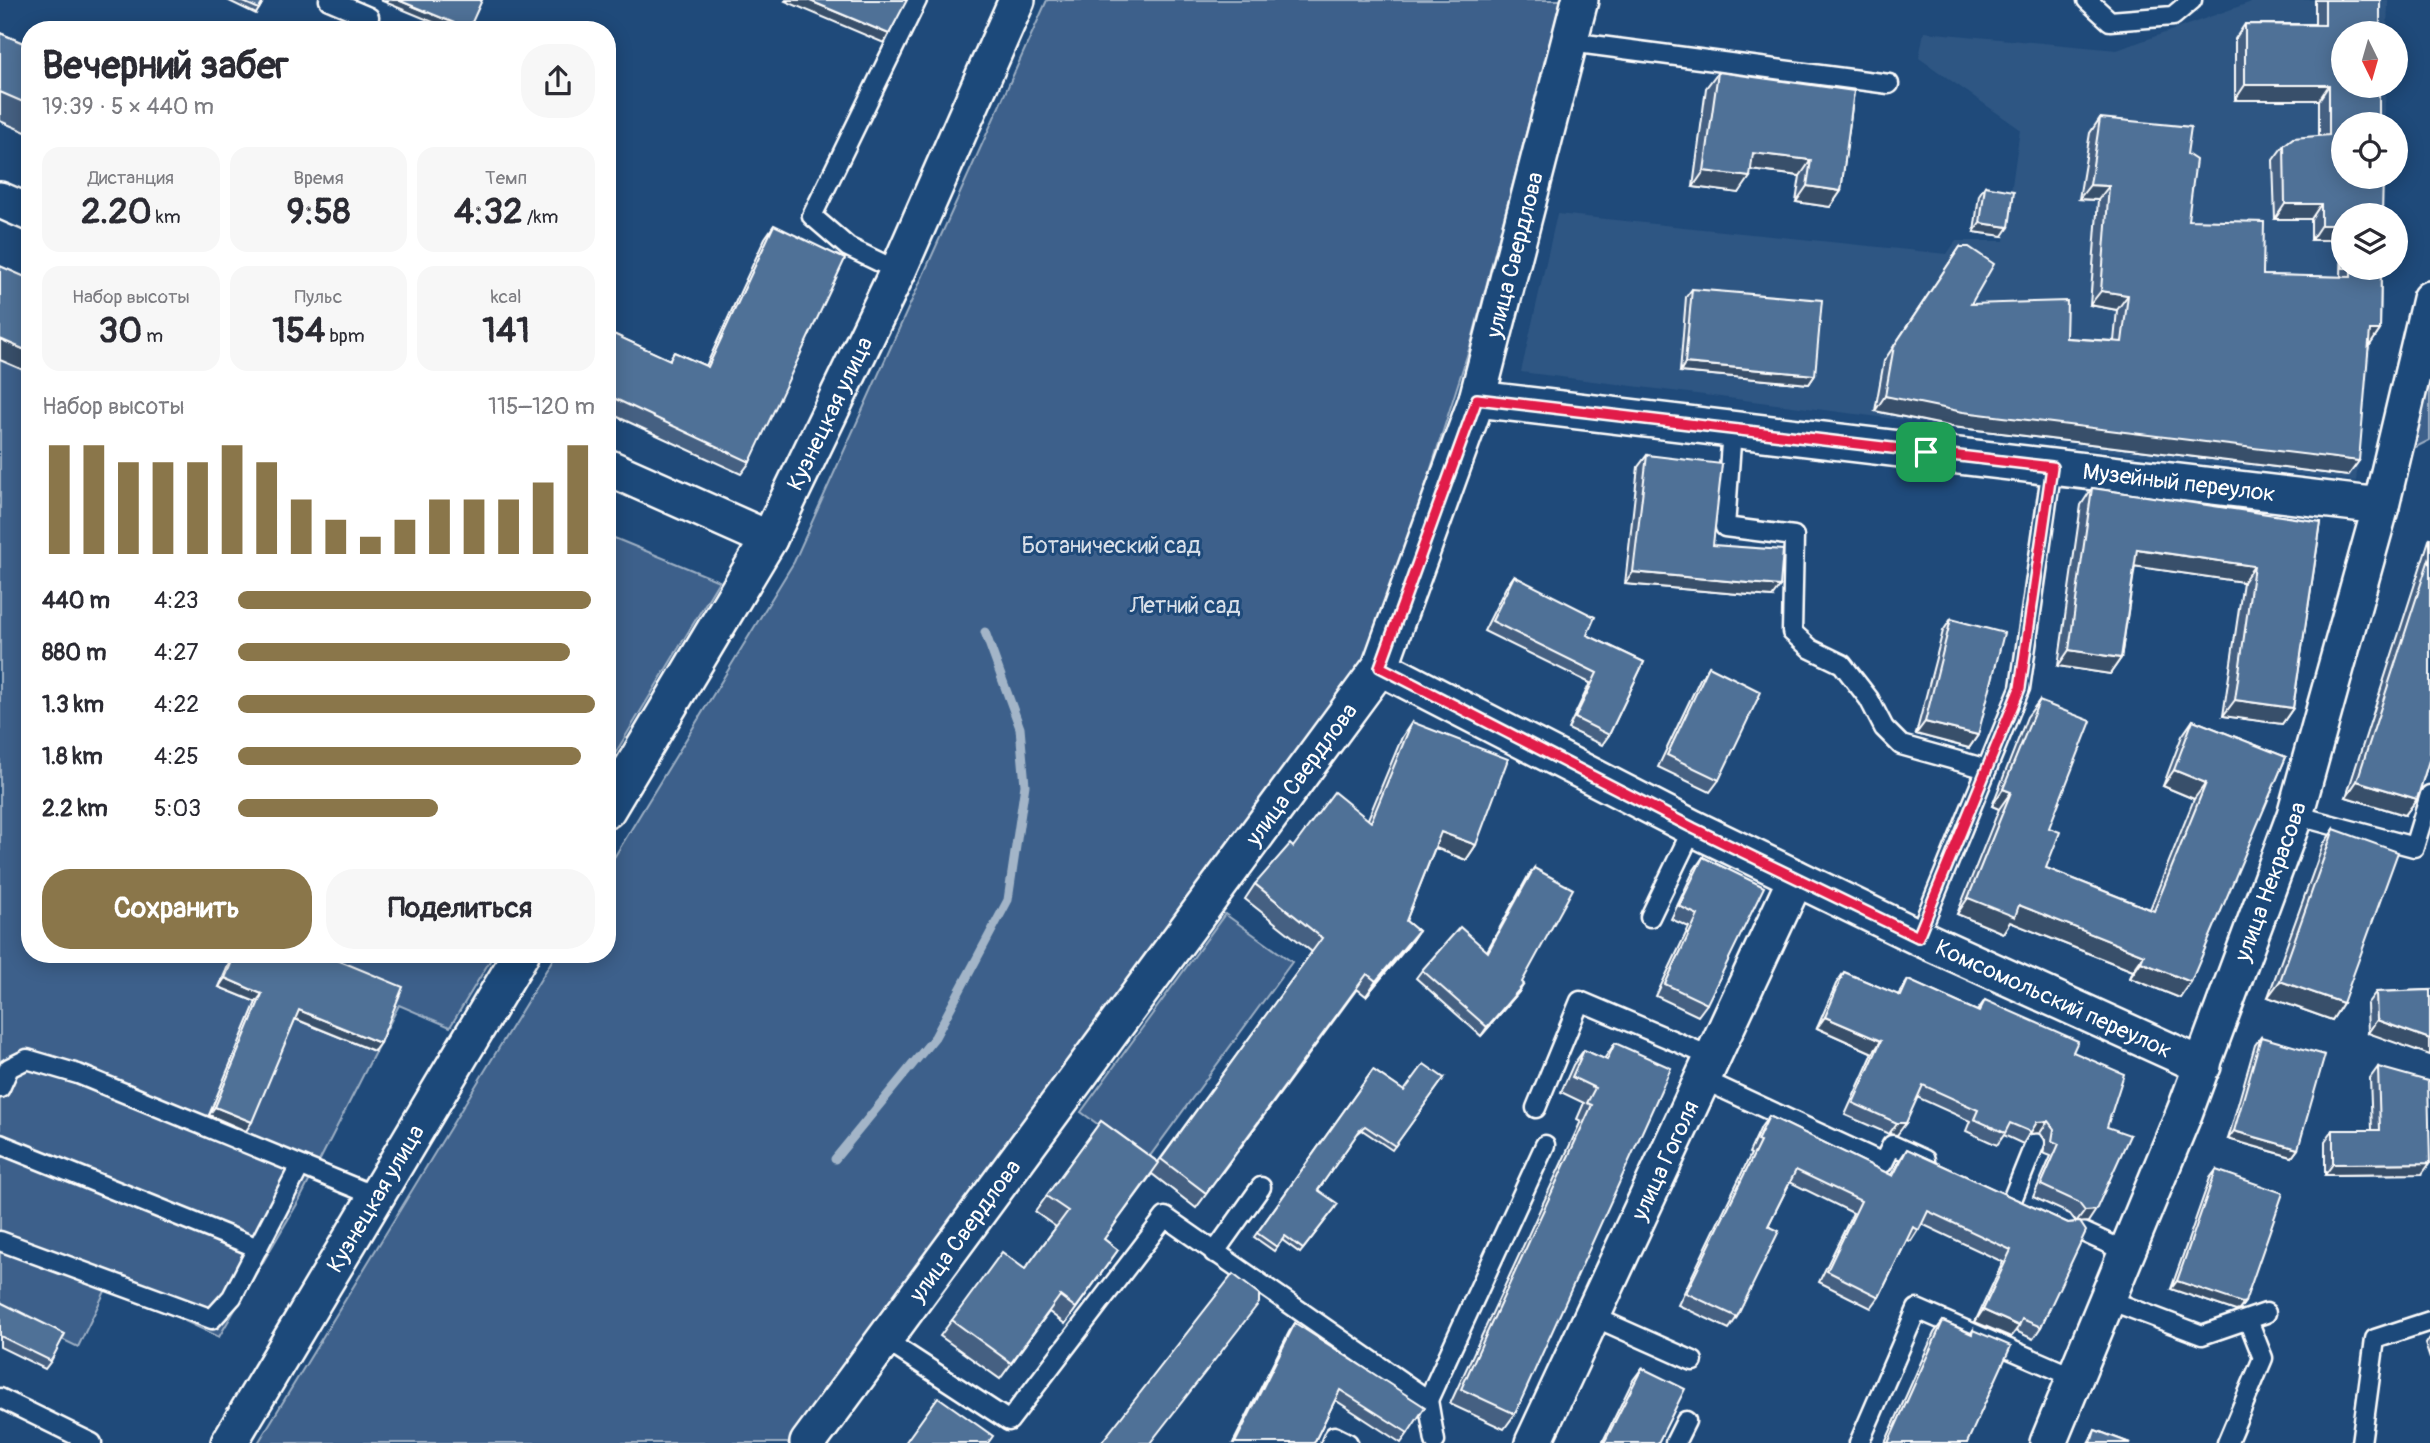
<!DOCTYPE html>
<html lang="ru">
<meta charset="utf-8">
<style>
:root{--surface:#fff;--page:#f7f7f7;--text:#2b2b33;--muted:#7c7c81;--accent:#8a764a}
body{margin:0;font-family:Pangolin,sans-serif;background:var(--page);color:var(--text);height:100vh;display:flex;flex-direction:column;font-size:26px;white-space:nowrap}
*{box-sizing:border-box;margin:0}
p{font-size:23px;color:var(--muted)}
.icon{flex:none;width:38px;height:38px;fill:none;stroke:currentColor;stroke-width:2;stroke-linecap:round;stroke-linejoin:round}
.map{position:relative;flex:1;overflow:hidden}
.drawer{position:absolute;left:21px;top:21px;width:595px;height:942px;display:flex;flex-direction:column;background:var(--surface);border-radius:28px;box-shadow:0 4px 18px #0003}
.drawer>*{flex:none}
.needle{width:46px;rotate:175deg}
.buttons{position:absolute;left:2331px;top:21px;display:grid;gap:14px}
.buttons a{display:grid;place-items:center;width:77px;height:77px;border-radius:50%;background:var(--surface);box-shadow:0 4px 18px #0003;font-size:35px}
.pin{position:absolute;display:grid;place-items:center;width:60px;height:60px;color:#fff;margin:-30px;border-radius:14px;box-shadow:0 4px 10px #0006}
.round{display:grid;place-items:center;flex:none;width:74px;height:74px;border-radius:28px;background:var(--page)}
.headline{display:flex;align-items:center;justify-content:space-between;height:119px;padding:0 21px}
h1{font-size:38px;font-weight:700;line-height:52px}
.metrics{display:grid;grid-template-columns:repeat(3,1fr);gap:10px;height:119px;padding:7px 21px}
.metrics div{display:grid;align-content:center;border-radius:18px;background:var(--page);text-align:center}
.metrics b{font-size:35px;font-weight:700}
.metrics small{font-size:19px;font-weight:400}
.metrics p{font-size:19px}
.chart{height:196px;padding:14px 21px}
.chart p{display:flex;justify-content:space-between}
.chart svg{width:100%;height:126px;margin-top:7px;stroke:var(--accent);stroke-width:6}
.cta{display:flex;gap:14px;margin-top:auto;padding:14px 21px}
.cta a{flex:1;height:80px;border-radius:28px;background:var(--accent);color:#fff;font-size:28px;font-weight:700;line-height:80px;text-align:center}
.cta a+a{background:var(--page);color:var(--text)}
ul{padding:0 21px;list-style:none;font-size:23px}
li{display:grid;grid-template-columns:112px 84px 1fr;align-items:center;height:52px}
li i{height:18px;border-radius:9px;background:var(--accent)}
.map>svg:first-child{display:block}
.built{fill:#2e5683}
.green{fill:#3c618b;stroke:#9eb0c5;stroke-width:2}
.lines{fill:none;stroke-linecap:round;stroke-linejoin:round}
.stream{stroke:#a3b5c8;stroke-width:9}
.lane-casing{stroke:#fff;stroke-width:23}
.street-casing{stroke:#fff;stroke-width:40}
.lane{stroke:#1f4a7a;stroke-width:18}
.street{stroke:#1f4a7a;stroke-width:35}
.wall{fill:#456182;stroke:#fff;stroke-width:2}
.shaded-wall{fill:#384f6a;stroke:#fff;stroke-width:2}
.building{fill:#507197;stroke:#fff;stroke-width:2}
.route-casing{stroke:#fff;stroke-width:14}
.route{stroke:#e11d48;stroke-width:9}
.labels{text-anchor:middle;dominant-baseline:central;stroke-width:6;stroke-linejoin:round;paint-order:stroke}
.street-label{font-size:23px;fill:#fff;stroke:#1f4a7a}
.park-label{font-size:23px;fill:#d8dfe8;stroke:#1f4a7a}
</style>
<div class="map">
<svg width="2430" height="1443" viewBox="0 0 2430 1443">
<rect width="100%" height="100%" fill="#1f4a7a"/>
<filter id="ink" filterUnits="userSpaceOnUse"><feTurbulence type="fractalNoise" baseFrequency=".0143" numOctaves="2"/><feDisplacementMap in="SourceGraphic" scale="14" xChannelSelector="R" yChannelSelector="G"/><feConvolveMatrix kernelMatrix="1 2 1 2 8 2 1 2 1" color-interpolation-filters="sRGB"/></filter>
<g filter="url(#ink)">
<!-- built -->
<path class="built" d="M2257 0H2388L2387 33H2343V86H2386L2384 124H2343V268L2379 282 2356 481 2073 447 2079 404 1943 425 1521 372 1557 214 1947 254 1956 241H2004L2020 129 1919 58 1924 32 2117 50Z"/>
<!-- green -->
<g class="green">
<path d="M1047 0H1561L1472 340 1371 657 807 1443H258L556 954H607V869L794 562Z"/>
<path d="M0 273 30 287V954H494L450 1027 399 1005 300 1199 219 1337 108 1285 78 1347 0 1309Z"/>
<path d="M2430 369V440L2404 453Z"/>
<path d="M607 535 719 581 607 767Z"/>
<path d="M1225 914 1292 962 1147 1160 1081 1112Z"/>
</g>
<g class="lines">
<!-- stream -->
<path class="stream" d="M835 1159 935 1037 1008 900 1025 785 1020 728 985 632"/>
<!-- lane casing -->
<g class="lane-casing">
<g id="lane">
<path d="M329 0 369 17 364 30"/>
<path d="M2087 0 2110 21 2173 16 2192 0"/>
<path d="M1570 42 1889 84"/>
<path d="M898 271 848 247 812 216 917 0"/>
<path d="M1732 429 1725 527 1794 536 1792 632 1811 649 1842 664 1869 699 1884 728 1901 745 1987 769"/>
<path d="M2295 815 2414 847 2430 795"/>
<path d="M1650 917 1693 828"/>
<path d="M1918 937 2020 688 2052 467"/>
<path d="M1702 1079 1883 1163 1892 1145 1925 1160"/>
<path d="M0 1088 9 1068 27 1059 78 1074 375 1196"/>
<path d="M1536 1108 1580 1001 1712 1057"/>
<path d="M0 1144 258 1248"/>
<path d="M2012 1200 2035 1143"/>
<path d="M2083 1232 2129 1253"/>
<path d="M0 1241 212 1319 232 1297 300 1166"/>
<path d="M1214 1253 1261 1187"/>
<path d="M2109 1300 2202 1335 2266 1313"/>
<path d="M1592 1316 1693 1361"/>
<path d="M885 1340 1009 1421 1165 1217 1428 1400 1435 1441"/>
<path d="M0 1398 92 1443"/>
<path d="M1428 1400 1545 1145"/>
<path d="M1331 1443 1334 1436 1348 1443"/>
<path d="M1675 1443 1686 1421"/>
<path d="M1859 1443 1917 1309 2076 1378"/>
<path d="M2227 1443 2263 1358 2248 1320"/>
<path d="M2361 1443 2375 1339 2430 1321"/>
</g>
</g>
<!-- street casing -->
<g class="street-casing">
<g id="street">
<path d="M0 200 30 213"/>
<path id="s1" d="M1477 399 2381 506"/>
<path d="M607 467 769 539"/>
<path id="s2" d="M1380 667 1693 828 1918 937 2203 1066"/>
<path id="s3" d="M607 810 769 539 898 271 1017 0"/>
<path id="s4" d="M229 1443 521 954"/>
<path id="s5" d="M808 1443 1380 667 1477 399 1580 0"/>
<path id="s6" d="M1533 1443 1796 878"/>
<path id="s7" d="M2048 1443 2185 1111 2295 815 2381 506 2430 299"/>
</g>
</g>
<!-- lane -->
<use href="#lane" class="lane"/>
<!-- street -->
<use href="#street" class="street"/>
</g>
<!-- wall -->
<g class="wall">
<path d="M230 0H264L256 14 229 1Z"/>
<path d="M2315 0H2380L2343 215V268H2381L2380 330 2370 345H2369L2348 476 1953 427 1875 411 1884 361 1960 247 1971 304 2066 338 2114 341 2117 310 2090 305 2098 200 2079 199 2090 133 2100 118 2187 154 2188 220 2263 275 2341 277 2342 240H2311V219H2275L2273 160 2284 145 2319 136V100H2235V39L2245 24H2315Z"/>
<path d="M0 33 30 46V134L0 121Z"/>
<path d="M1718 72 1854 91 1841 191 1830 207 1796 202 1800 176 1751 170 1739 193 1693 187 1706 88Z"/>
<path d="M1985 186 2003 236 1974 232 1979 195Z"/>
<path d="M774 225 750 462 741 474 607 412V331L669 360 674 352 706 366 765 238Z"/>
<path d="M1692 289 1815 375 1809 384 1680 372 1686 297Z"/>
<path d="M1647 455 1713 545 1772 597 1625 584 1638 467Z"/>
<path d="M2092 488 2321 522 2293 708 2282 724 2223 716 2243 582 2135 566 2121 658 2110 674 2058 666 2081 505Z"/>
<path d="M2430 537V757L2417 799 2405 815 2346 797Z"/>
<path d="M1514 576 1587 635 1644 662 1609 735 1602 745 1568 729 1590 683 1484 631 1506 587Z"/>
<path d="M1951 619 1978 735 1969 748 1916 734 1943 631Z"/>
<path d="M1709 667 1719 780 1710 792 1658 767 1700 679Z"/>
<path d="M2039 701 2049 828 2046 868 2150 909 2194 799 2163 786 2182 736 2193 720 2286 757 2180 998 2130 978 2133 971 2010 922 2003 933 1957 914 1999 809 1992 806 2027 717Z"/>
<path d="M1412 722 1476 845 1466 860 1435 848 1406 921 1418 931 1408 946 1366 996 1357 989 1196 1208 1152 1174 1104 1239 1118 1250 1065 1324 1049 1312 1000 1379 940 1336 952 1320 1025 1269 1056 1227 1035 1212 1101 1121 1158 1162 1312 952 1245 899 1255 884 1293 847 1368 819 1402 737Z"/>
<path d="M2334 829 2343 1003 2332 1020 2268 997 2323 845Z"/>
<path d="M1703 857 1707 1004 1698 1016 1656 996 1689 927 1671 919 1694 870Z"/>
<path d="M1534 868 1522 982 1519 992 1481 1036 1416 978 1422 970 1487 951 1528 876Z"/>
<path d="M233 954H323L374 1051 295 1019 246 1131 209 1115 256 1002 219 987Z"/>
<path d="M1844 972 1898 995 1908 980 1977 1011 1985 1000 2073 1052 2107 1127 2088 1222H2080L2041 1327 2033 1339 2016 1331 2011 1337 1975 1322 2003 1262 1922 1224 1911 1241 1907 1240 1879 1297 1871 1308 1819 1282 1853 1213 1790 1182 1768 1226 1737 1317 1729 1329 1678 1305 1751 1154 1749 1153 1761 1127 1769 1116 1891 1175 1899 1161 1907 1149 2068 1223 2076 1222 2070 1214 2033 1197 2051 1156 2043 1153 2046 1141 2040 1133 2029 1134 2023 1144 2004 1135 1997 1145 1966 1131 1970 1121 1917 1097 1897 1135 1889 1134 1845 1115 1873 1053 1817 1028 1836 984Z"/>
<path d="M2430 990 2368 1033 2367 1004 2376 992Z"/>
<path d="M2261 1037 2298 1149 2292 1157 2228 1139 2255 1045Z"/>
<path d="M1615 1043 1515 1414 1504 1429 1450 1404 1581 1121 1577 1119 1584 1103 1561 1092 1573 1065 1584 1050 1604 1059Z"/>
<path d="M2378 1067 2422 1174 2325 1175V1141L2333 1130H2372L2370 1078Z"/>
<path d="M1373 1070 1404 1091 1444 1078 1392 1150 1362 1130 1357 1134 1318 1190 1335 1208 1300 1253 1282 1240 1274 1251 1254 1237Z"/>
<path d="M2216 1170 2245 1302 2239 1310 2236 1311 2171 1289 2210 1178Z"/>
<path d="M0 1302 51 1361 45 1369 0 1347Z"/>
<path d="M1943 1321 1971 1333 1973 1330 1967 1443H1885L1934 1333Z"/>
<path d="M1295 1323 1408 1433 1401 1443 1335 1400 1314 1443H1233L1289 1332Z"/>
<path d="M2430 1336V1359L2425 1344Z"/>
<path d="M1642 1368 1658 1443H1602L1633 1380Z"/>
<path d="M2095 1430 2130 1443H2088Z"/>
</g>
<!-- shaded-wall -->
<g class="shaded-wall">
<path d="M380 0H398L469 29 452 30Z"/>
<path d="M786 0H808L889 34 884 43 785 1Z"/>
<path d="M2245 85H2329L2319 100H2235Z"/>
<path d="M1753 153 1811 160 1800 176 1742 169Z"/>
<path d="M1704 171 1750 177 1739 193 1693 187Z"/>
<path d="M2090 185 2109 186 2098 200 2079 199Z"/>
<path d="M1807 186 1841 191 1830 207 1796 202Z"/>
<path d="M2285 204H2321L2311 219H2275Z"/>
<path d="M1980 223 2009 227 2003 236 1974 232Z"/>
<path d="M2321 225H2343V239L2342 240H2311Z"/>
<path d="M2101 291 2128 295 2117 310 2090 305Z"/>
<path d="M2370 330H2380L2370 345H2360Z"/>
<path d="M0 339 30 352V373L0 360Z"/>
<path d="M1685 363 1815 375 1809 384 1680 372Z"/>
<path d="M1885 396 2359 461 2348 476 1953 427 1875 411Z"/>
<path d="M2137 549 2254 566 2243 582 2126 565Z"/>
<path d="M1633 572 1780 586 1772 597 1625 584Z"/>
<path d="M2069 650 2121 658 2110 674 2058 666Z"/>
<path d="M2235 700 2293 708 2282 724 2223 716Z"/>
<path d="M1925 722 1978 735 1969 748 1916 734Z"/>
<path d="M2174 770 2206 783 2194 799 2163 786Z"/>
<path d="M2357 781 2417 799 2405 815 2346 797Z"/>
<path d="M2003 789 2011 792 1999 809 1992 806Z"/>
<path d="M1441 832 1476 845 1466 860 1431 846Z"/>
<path d="M1968 898 2019 905 2144 955 2133 971 2010 922 2003 933 1957 914Z"/>
<path d="M1418 931 1408 946 1366 996 1376 981Z"/>
<path d="M2141 962 2191 982 2180 998 2130 978Z"/>
<path d="M225 978 262 994 256 1002 219 987Z"/>
<path d="M2280 981 2343 1003 2332 1020 2268 997Z"/>
<path d="M1524 984 1519 992 1481 1036 1487 1027Z"/>
<path d="M299 1010 380 1043 374 1051 293 1018Z"/>
<path d="M1825 1017 1881 1041 1873 1053 1817 1028Z"/>
<path d="M2377 1020 2430 1039V1055L2368 1033Z"/>
<path d="M215 1107 252 1122 246 1131 209 1115Z"/>
<path d="M2048 1121 2040 1133 2029 1134 2037 1122Z"/>
<path d="M1897 1123H1906L1897 1135 1889 1134Z"/>
<path d="M2234 1131 2298 1149 2292 1157 2228 1139Z"/>
<path d="M2430 1163 2422 1174 2325 1175 2333 1164Z"/>
<path d="M2096 1210 2088 1222 2076 1223 2085 1211Z"/>
<path d="M2177 1281 2245 1302 2239 1310 2236 1311 2171 1289Z"/>
<path d="M1983 1310 2019 1326 2011 1337 1975 1322Z"/>
</g>
<!-- building -->
<g class="building">
<path d="M239 0H264L259 9Z"/>
<path d="M398 0H482L469 29Z"/>
<path d="M808 0H907L889 34Z"/>
<path d="M2325 0H2380V33H2343V86H2379V124H2343V177H2383L2382 215H2343V225H2321V204H2285L2284 145 2293 138 2329 135V85H2245V24L2325 25Z"/>
<path d="M185 26 195 30H184Z"/>
<path d="M0 33 30 46V105L0 92Z"/>
<path d="M1718 72 1854 91 1841 191 1807 186 1811 160 1753 153 1750 177 1704 171Z"/>
<path d="M2100 118 2191 127 2187 154 2196 160 2188 220 2264 222 2263 275 2351 277V268H2381L2380 330H2370L2359 461 1963 412 1885 396 1894 346 1960 247H1969L1994 264 1971 304 2067 301 2066 338 2122 342 2128 295 2101 291 2109 186 2090 185Z"/>
<path d="M1985 186 2014 191 2009 227 1980 223Z"/>
<path d="M774 225 845 259 750 462 607 395V331L670 360 674 352 708 367Z"/>
<path d="M0 266 30 279V352L0 339Z"/>
<path d="M1692 289 1822 300 1815 375 1685 363Z"/>
<path d="M1647 455 1722 464 1713 545 1783 550 1780 586 1633 572Z"/>
<path d="M2092 488 2321 522 2293 708 2235 700 2254 566 2137 549 2121 658 2069 650Z"/>
<path d="M2430 556V757L2417 799 2357 781Z"/>
<path d="M1514 576 1595 617 1587 635 1644 662 1609 735 1575 718 1597 673 1492 621Z"/>
<path d="M1951 619 2004 633 1978 735 1925 722Z"/>
<path d="M1709 666 1761 692 1719 780 1667 755Z"/>
<path d="M2039 701 2091 721 2049 828 2060 832 2046 868 2154 911 2206 783 2174 770 2193 720 2286 757 2191 982 2141 962 2144 955 2019 905 2015 917 1968 898 2011 792 2003 789Z"/>
<path d="M1412 722 1508 759 1476 845 1441 832 1406 921 1418 931 1376 981 1367 974 1206 1193 1161 1159 1322 938 1255 884 1290 844 1293 847 1334 792 1371 822Z"/>
<path d="M2334 829 2398 852 2343 1003 2280 981Z"/>
<path d="M1703 857 1764 887 1707 1004 1665 984 1698 915 1679 906Z"/>
<path d="M1534 868 1573 889 1522 982 1524 984 1487 1027 1422 970 1460 927 1488 952Z"/>
<path d="M235 954H323L403 987 380 1043 299 1010 252 1122 215 1107 262 994 225 978Z"/>
<path d="M1844 972 1901 996 1908 980 1979 1012 1985 1000 2078 1041 2073 1052 2124 1074 2107 1127 2130 1135 2096 1210 2085 1211 2078 1202 2041 1185 2059 1144 2052 1141 2054 1129 2048 1121 2037 1122 2031 1132 2010 1123 2005 1133 1974 1119 1978 1110 1923 1085 1906 1123H1897L1853 1103 1881 1041 1825 1017Z"/>
<path d="M2430 990V1039L2377 1020 2376 992Z"/>
<path d="M2261 1037 2325 1055 2298 1149 2234 1131Z"/>
<path d="M1615 1043 1671 1068 1515 1414 1461 1389 1592 1105 1587 1103 1595 1088 1572 1077 1584 1050 1607 1060Z"/>
<path d="M1424 1064 1444 1078 1395 1146 1365 1126 1360 1130 1318 1190 1338 1204 1303 1249 1285 1236 1277 1247 1257 1233 1373 1070 1404 1091Z"/>
<path d="M2378 1067 2428 1081 2430 1163 2333 1164V1130H2380Z"/>
<path d="M1769 1116 1893 1176 1907 1149 2068 1223 2080 1222 2086 1231 2041 1327 2022 1319 2019 1326 1983 1310 2011 1250 1928 1211 1919 1230 1913 1227 1879 1297 1827 1271 1861 1201 1796 1170 1768 1226 1779 1231 1737 1317 1686 1293 1760 1142 1757 1141Z"/>
<path d="M1101 1121 1159 1163 1104 1239 1118 1250 1076 1308 1060 1296 1011 1363 952 1320 1002 1252 1025 1269 1068 1211 1046 1196Z"/>
<path d="M2216 1170 2283 1193 2245 1302 2242 1303 2177 1281Z"/>
<path d="M1233 1274 1259 1294V1303L1150 1443H1101Z"/>
<path d="M0 1302 65 1334 51 1361 0 1336Z"/>
<path d="M1943 1321 1972 1334 1973 1330 2011 1346 1967 1443H1888Z"/>
<path d="M1295 1323 1425 1407 1408 1433 1340 1390 1314 1443H1235Z"/>
<path d="M1642 1368 1685 1389 1658 1443H1604Z"/>
<path d="M938 1397 993 1436 988 1443H905Z"/>
<path d="M2095 1430 2130 1443H2091Z"/>
</g>
</g>
<g class="lines" filter="url(#ink)">
<!-- route casing -->
<g class="route-casing">
<path id="route" d="M1477 399 2052 467 2020 688 1918 937 1693 828 1380 667Z"/>
</g>
<!-- route -->
<use href="#route" class="route"/>
</g>
<g class="labels">
<!-- street labels -->
<g class="street-label">
<text stroke="none"><textPath href="#s5" startOffset="1398">улица Свердлова</textPath></text>
<text stroke="none"><textPath href="#s3" startOffset="455">Кузнецкая улица</textPath></text>
<text stroke="none"><textPath href="#s1" startOffset="707">Музейный переулок</textPath></text>
<text stroke="none"><textPath href="#s5" startOffset="831">улица Свердлова</textPath></text>
<text stroke="none"><textPath href="#s7" startOffset="604">улица Некрасова</textPath></text>
<text stroke="none"><textPath href="#s2" startOffset="751">Комсомольский переулок</textPath></text>
<text stroke="none"><textPath href="#s6" startOffset="312">улица Гоголя</textPath></text>
<text stroke="none"><textPath href="#s4" startOffset="285">Кузнецкая улица</textPath></text>
<text stroke="none"><textPath href="#s5" startOffset="264">улица Свердлова</textPath></text>
</g>
<!-- park labels -->
<g class="park-label">
<text x="1111" y="545">Ботанический сад</text>
<text x="1185" y="605">Летний сад</text>
</g>
</g>
</svg>
<div class="buttons">
<a><svg class="needle" viewBox="-14 -14 28 28"><path d="M0-13l5 13h-10z" fill="#e53935"/><path d="M0 13l5-13h-10z" fill="#7c7c81"/></svg></a>
<a><svg class="icon" aria-label="locate" viewBox="0 0 24 24"><circle cx="12" cy="12" r="6"/><path d="M12 2v4M12 18v4M2 12h4M18 12h4"/></svg></a>
<a><svg class="icon" aria-label="layers" viewBox="0 0 24 24"><path d="M12 4l9 5-9 5-9-5zM3 14l9 5 9-5"/></svg></a>
</div>
<div class="pin" style="left:1926px;top:452px;background:#1e9e55"><svg class="icon" aria-label="arrive" viewBox="0 0 24 24"><path d="M6 21V4h12l-3 4 3 4H6"/></svg></div>
<section class="drawer">
<div class="headline"><div><h1>Вечерний забег</h1><p>19:39 · 5 × 440 m</p></div><a class="round"><svg class="icon" aria-label="share" viewBox="0 0 24 24"><path d="M12 15V3M7 8l5-5 5 5M5 13v7h14v-7"/></svg></a></div>
<div class="metrics">
<div><p>Дистанция</p><b>2.20<small> km</small></b></div>
<div><p>Время</p><b>9:58</b></div>
<div><p>Темп</p><b>4:32<small> /km</small></b></div>
</div>
<div class="metrics">
<div><p>Набор высоты</p><b>30<small> m</small></b></div>
<div><p>Пульс</p><b>154<small> bpm</small></b></div>
<div><p>kcal</p><b>141</b></div>
</div>
<div class="chart"><p><span>Набор высоты</span>115–120 m</p>
<svg viewBox="0 0 160 44" preserveAspectRatio="none"><path d="M5 44V6M15 44V6M25 44V12M35 44V12M45 44V12M55 44V6M65 44V12M75 44V25M85 44V32M95 44V38M105 44V32M115 44V25M125 44V25M135 44V25M145 44V19M155 44V6"/></svg>
</div>
<ul>
<li><b>440 m</b>4:23<i style="width:99%"></i></li>
<li><b>880 m</b>4:27<i style="width:93%"></i></li>
<li><b>1.3 km</b>4:22<i style="width:100%"></i></li>
<li><b>1.8 km</b>4:25<i style="width:96%"></i></li>
<li><b>2.2 km</b>5:03<i style="width:56%"></i></li>
</ul>
<div class="cta"><a>Сохранить</a><a>Поделиться</a></div>
</section>
</div>
